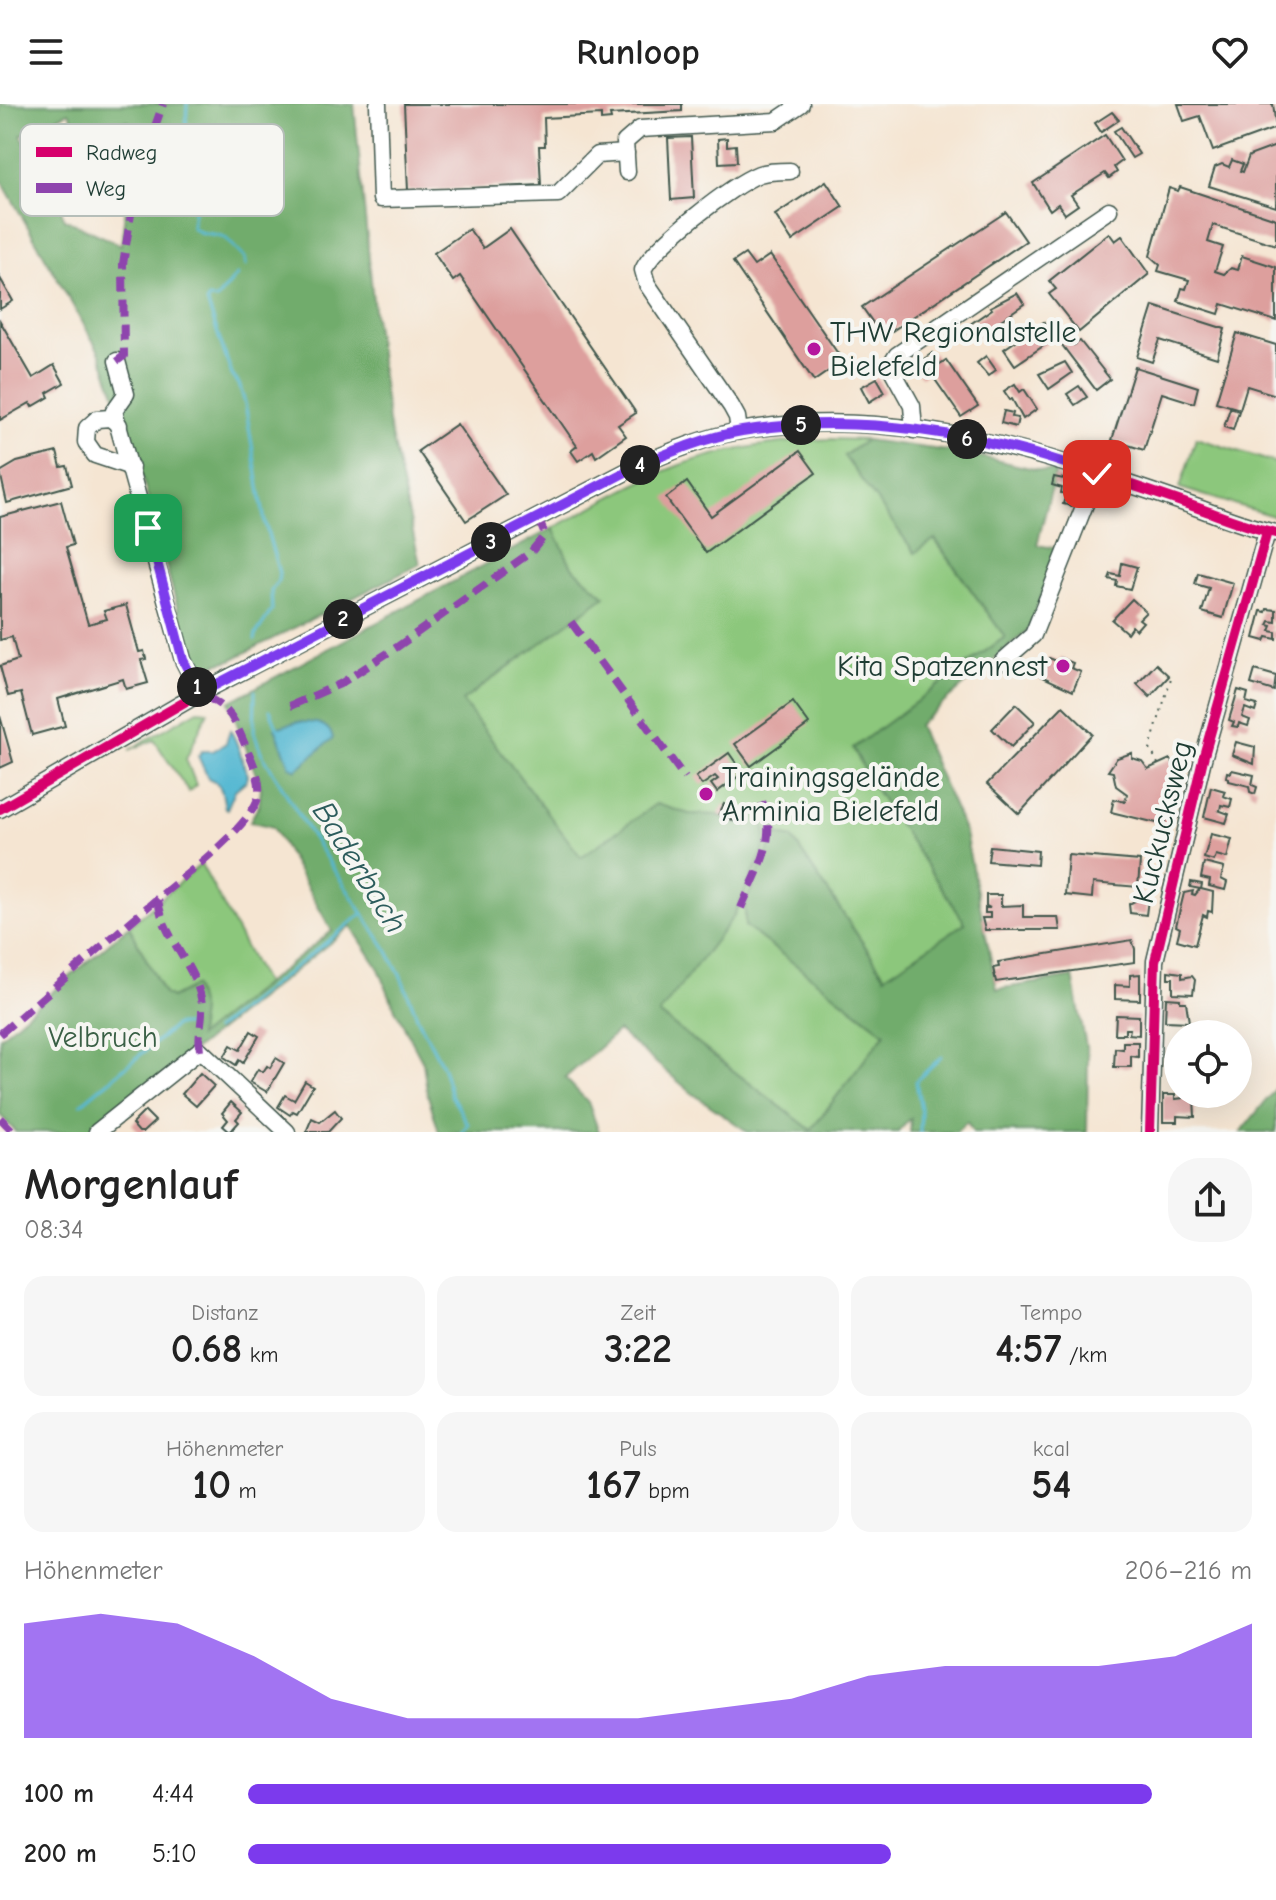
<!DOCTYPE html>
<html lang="de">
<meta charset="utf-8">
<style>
:root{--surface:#fff;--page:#f6f6f6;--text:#222;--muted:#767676;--accent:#7c3aed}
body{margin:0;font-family:"Comic Neue",sans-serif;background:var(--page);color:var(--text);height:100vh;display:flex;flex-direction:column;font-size:30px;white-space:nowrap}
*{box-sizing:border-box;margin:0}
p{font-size:26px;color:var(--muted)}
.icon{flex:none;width:44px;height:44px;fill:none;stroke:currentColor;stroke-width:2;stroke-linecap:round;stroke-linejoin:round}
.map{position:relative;height:1028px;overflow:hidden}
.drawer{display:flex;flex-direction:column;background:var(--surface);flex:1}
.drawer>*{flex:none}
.buttons{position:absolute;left:1164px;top:916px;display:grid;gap:16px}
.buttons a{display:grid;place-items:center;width:88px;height:88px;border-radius:50%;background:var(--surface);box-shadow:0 8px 32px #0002;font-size:40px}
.pin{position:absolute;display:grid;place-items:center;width:68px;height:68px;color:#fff;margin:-34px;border-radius:16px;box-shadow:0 4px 12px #0006}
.km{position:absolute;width:40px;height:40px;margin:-20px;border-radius:50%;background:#222;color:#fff;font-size:22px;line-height:40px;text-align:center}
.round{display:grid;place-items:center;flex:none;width:84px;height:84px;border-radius:32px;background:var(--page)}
.overview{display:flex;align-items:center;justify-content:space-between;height:136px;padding:0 24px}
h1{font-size:44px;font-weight:600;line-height:60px}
.figures{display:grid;grid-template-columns:repeat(3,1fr);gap:12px;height:136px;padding:8px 24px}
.figures div{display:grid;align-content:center;border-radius:20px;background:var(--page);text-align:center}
.figures b{font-size:40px;font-weight:600}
.figures small{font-size:22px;font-weight:400}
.figures p{font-size:22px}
.chart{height:224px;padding:16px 24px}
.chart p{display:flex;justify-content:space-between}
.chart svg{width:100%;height:144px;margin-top:8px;fill:var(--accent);opacity:.7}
ul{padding:0 24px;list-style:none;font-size:26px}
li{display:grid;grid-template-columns:128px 96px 1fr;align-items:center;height:60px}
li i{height:20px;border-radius:10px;background:var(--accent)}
header{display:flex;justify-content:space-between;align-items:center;height:104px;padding:0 24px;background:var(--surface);font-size:36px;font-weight:600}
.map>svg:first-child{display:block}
.green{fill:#8cc77c;stroke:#568258;stroke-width:2}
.forest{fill:#71ac6c;stroke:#487450;stroke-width:2;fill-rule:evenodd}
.water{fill:#54b8d2;stroke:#3a7a83;stroke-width:2}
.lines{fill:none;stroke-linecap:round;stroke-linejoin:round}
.stream{stroke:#54b8d2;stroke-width:3}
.building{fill:#dd9f9d}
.minor-casing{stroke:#3f564c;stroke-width:19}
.path{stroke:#3f564c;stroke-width:2;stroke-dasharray:2 6;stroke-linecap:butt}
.minor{stroke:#fff;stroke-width:16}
.quiet{stroke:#8e44ad;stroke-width:8;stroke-dasharray:16 8;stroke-linecap:butt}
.cycleway-casing{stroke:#f6f6f2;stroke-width:15}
.cycleway{stroke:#d6006c;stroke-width:10}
.route-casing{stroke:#fff;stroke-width:16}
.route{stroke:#7c3aed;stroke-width:10}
.poi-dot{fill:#b5179e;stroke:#f6f6f2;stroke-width:3}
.labels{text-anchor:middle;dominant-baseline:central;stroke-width:8;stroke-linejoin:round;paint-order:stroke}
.poi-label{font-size:30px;fill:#1f3d34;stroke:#f6f6f2;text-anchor:start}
.street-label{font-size:30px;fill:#1f3d34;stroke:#f6f6f2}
.park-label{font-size:30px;fill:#3a6046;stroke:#f6f6f2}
.water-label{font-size:32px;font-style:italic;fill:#2c5c5c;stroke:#f6f6f2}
.key{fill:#f6f6f2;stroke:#b6beb9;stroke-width:2}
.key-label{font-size:22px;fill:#1f3d34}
</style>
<header><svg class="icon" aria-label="menu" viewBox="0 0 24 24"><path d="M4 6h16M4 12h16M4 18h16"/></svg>Runloop<svg class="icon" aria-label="heart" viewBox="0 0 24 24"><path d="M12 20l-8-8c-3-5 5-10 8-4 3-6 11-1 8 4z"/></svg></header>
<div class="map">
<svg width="1276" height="1028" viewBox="0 0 1276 1028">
<rect width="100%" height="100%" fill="#f6f6f2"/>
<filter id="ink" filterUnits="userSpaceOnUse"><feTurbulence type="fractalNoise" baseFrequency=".0125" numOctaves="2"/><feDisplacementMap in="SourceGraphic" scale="16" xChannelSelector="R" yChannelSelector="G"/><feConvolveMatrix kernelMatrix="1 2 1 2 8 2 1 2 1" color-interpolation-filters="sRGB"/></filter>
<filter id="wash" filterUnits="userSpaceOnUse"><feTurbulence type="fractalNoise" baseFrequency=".006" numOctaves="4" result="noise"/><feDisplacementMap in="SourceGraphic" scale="32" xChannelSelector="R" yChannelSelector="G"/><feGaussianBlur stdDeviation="1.8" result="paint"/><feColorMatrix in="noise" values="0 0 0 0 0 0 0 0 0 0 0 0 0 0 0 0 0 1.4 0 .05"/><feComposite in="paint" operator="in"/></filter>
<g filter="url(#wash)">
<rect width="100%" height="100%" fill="#f5e5d2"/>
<!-- green -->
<g class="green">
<path d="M1196 334 1276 359V413L1180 384Z"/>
<path d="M831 335 866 336 845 351 915 448 934 435 1005 533 853 644 872 680 966 818 886 873 792 734 772 729 771 741 745 800V822L885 929 811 1026 659 910 733 813 757 764 762 703 735 720 718 711 689 710 656 700 581 754 462 597 604 492 572 463 553 424C594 403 636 377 680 361 729 344 779 337 831 335Z"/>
<path d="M198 606 208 607 186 655 196 681 189 688 154 636 129 646Z"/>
<path d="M201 760 265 880 197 934 194 883 171 894 164 890 129 822Z"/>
</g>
<!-- forest -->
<g class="forest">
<path d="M0 0H354L376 227 388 318 420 460 231 556 205 563 189 546 120 291 116 292 100 249 0 74ZM69 8 82 32 128 16 132 48 121 141 64 115 57 93 21 31Z"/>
<path d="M866 336 964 349 1043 367H1056L1037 441 1060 445 1028 526 918 621 965 729 997 885 1073 873 1088 953 1087 1028H973L967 1018 956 1028H910L911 1014 898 1028H748L692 989 618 927 565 974 588 998 599 1028H439L427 988 423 958 395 905 379 865 351 822 91 1028H16L0 1011V933L129 822 164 890 171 894 194 882 201 907 198 933 332 827 273 723 250 717 259 701 261 684 229 598 553 424 572 463 605 492 462 597 581 753 656 700 689 710 718 711 735 720 763 703 766 735 763 748 733 813 659 910 811 1026 885 929 745 822V800L771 741 772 729 792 734 885 872 965 819 872 680 853 644 1005 533 935 435 915 449 844 352Z"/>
<path d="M1276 984V1028H1241Z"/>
</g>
<!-- water -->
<g class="water">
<path d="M297 618C312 618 329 617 333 634L296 666 290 662 275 624Z"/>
<path d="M230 626C239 639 241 656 248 671L247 676 235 686 227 705 225 704C222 689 223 680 208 674L198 652 202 647H213L226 639Z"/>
</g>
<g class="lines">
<!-- stream -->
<g class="stream">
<path d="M187 0 183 83 187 94 195 99 192 123C201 133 214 127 225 134 231 139 238 148 245 154L246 161"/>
<path d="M237 171 216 196 209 194 207 198 232 271 239 280 245 299 265 419 279 469 278 477 271 487 272 506 256 530 255 536"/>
<path d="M255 587 254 628 261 648 313 734 387 846 400 870 418 915 442 961"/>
<path d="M270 606 278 625"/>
<path d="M215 926 362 810"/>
<path d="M443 964 451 991 468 1020 462 1028"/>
<path d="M81 1000 176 921H186"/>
<path d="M920 1028 921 1006 916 977 941 953"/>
</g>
</g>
<g id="blocks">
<!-- building -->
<g class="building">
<path d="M404 0H682V7L610 11 611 15 601 16V11L544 14 545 42H539L541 81 408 87Z"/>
<path d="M1178 0H1273L1276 24 1213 47 1200 12 1184 17Z"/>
<path d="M1112 8 1119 16 1101 28 1095 19Z"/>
<path d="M1121 23 1139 50 1132 54 1114 27Z"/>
<path d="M1105 31 1122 57 1114 63 1117 68 1109 74 1105 69 1071 91 1078 101 1065 110 1058 100 1050 106 1033 79Z"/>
<path d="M691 33 694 94 671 96 668 34Z"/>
<path d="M727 34V42L736 41 737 58 719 59 718 35Z"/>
<path d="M1276 42V103L1209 82 1215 63 1222 60 1229 63 1232 56 1243 60 1240 67 1243 68 1249 52Z"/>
<path d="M826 77 843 103 792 137 775 111Z"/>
<path d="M1180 83 1276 115V141L1213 121 1208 138 1223 143 1215 167 1224 170 1231 164 1238 166 1242 152 1276 163V217L1222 200 1219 210 1178 197 1182 184 1186 185 1189 176 1158 167 1160 161 1150 152 1169 84 1178 87Z"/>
<path d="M1006 108 1026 137 883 233 862 203Z"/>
<path d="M469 125 483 144 510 125 636 309 618 321 626 332 596 353 593 347 578 357 571 347 577 342 460 172 453 177 434 149Z"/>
<path d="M1109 129 1115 137 1122 132 1149 170 1079 228 1049 190 1056 185 1049 177Z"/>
<path d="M745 150 754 162 770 151 843 257 814 277 733 158Z"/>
<path d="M0 174 13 197 0 205Z"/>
<path d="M1017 189 1024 200 991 223 993 226 988 230 985 227 974 234 966 223 992 205 990 203Z"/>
<path d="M1153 202 1225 225 1217 254 1160 236 1152 258 1137 253Z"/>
<path d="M0 217 33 274 54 261 64 279 47 289 49 293 32 303 30 299 0 316Z"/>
<path d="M1044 218 1055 234 1015 261 1004 245Z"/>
<path d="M1064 228 1074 241 1080 237 1110 275 1096 286 1056 233Z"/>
<path d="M1237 229 1276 241V291L1247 282 1240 305 1216 298Z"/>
<path d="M933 249 940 260 946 256 978 302 961 313 929 267 921 273 913 262Z"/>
<path d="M986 252 996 266 988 272 977 259Z"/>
<path d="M1065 258 1072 269 1049 285 1039 270Z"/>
<path d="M1135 263 1198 283 1194 299 1162 289 1144 346 1112 336Z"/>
<path d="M877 274 885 288 869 298 861 283Z"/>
<path d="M1015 280 1020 288 1024 285 1037 305 1023 315 1012 295 1010 296 1004 287Z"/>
<path d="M1079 282 1087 293 1075 301 1067 290Z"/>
<path d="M1230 304 1239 307 1233 326 1224 323Z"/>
<path d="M1004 307 1013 309 1012 313 1018 314 1016 323 1001 319Z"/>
<path d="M457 320 506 391 466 417 418 347Z"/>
<path d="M800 347 816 369 706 449 666 394 687 378 711 412Z"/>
<path d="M57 348 61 363 67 362 72 381 7 399 0 368 17 358Z"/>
<path d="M1054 373 1078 378 1077 383 1080 384 1072 402 1063 400 1066 390 1061 389 1062 384 1052 381Z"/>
<path d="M61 397 73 441 66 443 88 520 107 515 104 507 126 501 139 548 144 547 146 555 141 556 148 579 126 585 123 575 58 595 65 622 32 631 21 589 8 592 0 562 18 556 12 533 0 536V413Z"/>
<path d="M1122 459 1137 463 1130 485 1116 482 1117 477 1109 475 1111 470 1120 472Z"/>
<path d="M1198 469 1233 479 1223 514 1202 508 1209 484 1195 480Z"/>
<path d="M1132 495 1146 508 1139 515 1143 518 1136 526 1132 522 1127 529 1112 516Z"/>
<path d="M1267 505 1276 506V518L1270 517 1268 521 1272 522 1270 527 1276 528V535L1267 533 1265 537 1254 534 1261 507 1266 508Z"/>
<path d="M1049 554 1059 558 1061 554 1073 559 1071 564 1081 568 1073 587 1041 572Z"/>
<path d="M1156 560 1169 572 1150 593 1137 580Z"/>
<path d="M1255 566 1276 572 1274 587 1251 580Z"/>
<path d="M1238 586 1248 589 1246 598 1257 601 1255 608 1245 604 1242 613 1250 616 1248 622 1239 619 1238 623 1232 622 1234 618 1229 616Z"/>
<path d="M793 598 809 620 751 662 735 640Z"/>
<path d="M1016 600 1035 618 1011 643 992 625Z"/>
<path d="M1063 602 1092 630 1019 710 987 680Z"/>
<path d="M0 612 13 658 0 664Z"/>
<path d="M1236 638 1255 643 1254 660 1232 651Z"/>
<path d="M729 649 743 669 717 688 711 680 718 675 715 672 702 681 696 673Z"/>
<path d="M1132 649V654L1142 657 1148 665 1170 655 1174 661 1179 662 1165 721 1111 708 1114 695 1125 698 1127 690 1116 682 1113 668 1108 667 1117 654Z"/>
<path d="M1232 666 1254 671 1252 681 1257 683 1255 690 1250 688 1249 682 1229 677V674L1226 673 1227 668 1231 669Z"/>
<path d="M1211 683 1225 687 1223 692 1232 695 1230 703 1221 701 1220 706H1218L1229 710 1226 719 1204 713Z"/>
<path d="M724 700 742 710 736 718 719 710Z"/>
<path d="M1211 730 1232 735 1227 754 1216 751 1214 757 1204 754Z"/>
<path d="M990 742 1038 747 1037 761 988 757Z"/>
<path d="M1068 751 1140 757 1138 783 1093 779 1092 794 1065 791Z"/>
<path d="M1204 759 1224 764 1221 775 1227 778 1225 786 1209 782 1210 776 1201 774Z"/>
<path d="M1191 778 1202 780 1201 785 1213 788 1212 808 1208 807 1207 813 1203 811 1195 841 1177 836 1180 824 1176 822 1184 789 1193 787 1192 790 1195 791 1200 785 1190 783Z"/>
<path d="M986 791H1001V802L1023 801V813H1058L1060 826H985L982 814H990V809H985V804H990L986 802Z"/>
<path d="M1135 793 1148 795 1146 811 1130 809 1129 800 1135 797Z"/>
<path d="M1132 836 1135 845V858L996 878 993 864 999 863 998 858Z"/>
<path d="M1168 867 1182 869V874L1192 872 1195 876 1193 890 1173 889V874H1168Z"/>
<path d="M1140 870V896L1115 895V881L1130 882V871Z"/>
<path d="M1166 894 1180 895V898H1186L1189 918 1165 917Z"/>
<path d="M1116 911 1139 912V931L1129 930 1130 925H1125V930H1115Z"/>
<path d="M251 927 259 932 243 959 239 956 236 961 224 953 231 941 240 946Z"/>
<path d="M1123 938H1138V953L1131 952V963H1114L1115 944 1123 945Z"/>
<path d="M276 954 284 959 267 988 250 978 258 965 263 968 267 962 270 964Z"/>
<path d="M200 969 214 982 196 1002 182 990Z"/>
<path d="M305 977 313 982 297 1009 293 1007 290 1011 278 1003 285 991 294 996Z"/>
<path d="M1163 991H1175V995L1183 994V991H1191V994H1194L1195 1013 1177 1012V1018H1163Z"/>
<path d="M231 998 242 1008 236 1015 239 1018 230 1028 223 1022 228 1016 222 1009Z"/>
<path d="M335 1006 341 1014 328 1028H306L312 1014 320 1018Z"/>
<path d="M145 1007 155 1017 143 1028H139L132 1020Z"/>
</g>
</g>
</g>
<g filter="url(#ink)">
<use href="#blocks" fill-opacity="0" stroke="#3f564c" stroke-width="2"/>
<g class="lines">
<!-- minor casing -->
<g class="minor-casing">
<g id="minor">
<path d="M378 0 381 95 558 90 597 51 626 49"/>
<path d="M627 68 625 38 640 25 776 17 801 0"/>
<path d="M117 257 126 290 114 307 183 556 200 589"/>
<path d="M119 321 110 314 97 315 87 324 86 338 95 351 131 363"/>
<path d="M914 326 912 302 890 262 897 251 1109 106"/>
<path d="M739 327 737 313 731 302 647 180 643 166C655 140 732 81 759 70 769 67 780 67 790 67"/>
<path d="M1003 557 1033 531 1097 370"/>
<path d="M0 705 200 589 637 362C670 348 705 333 740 327 857 306 982 331 1092 368 1129 380 1165 392 1201 405 1226 414 1250 424 1276 429"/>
<path d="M97 1028 200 946 287 1028"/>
<path d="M1150 1028 1155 857 1203 655 1267 428"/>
</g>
</g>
<!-- path -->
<path class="path" d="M1158 660 1150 644 1171 574"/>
<!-- minor -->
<use href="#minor" class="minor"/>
<!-- quiet -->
<g class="quiet">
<path d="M117 257 124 252 123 160 137 73 163 0"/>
<path d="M571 518 685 674"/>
<path d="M290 602 340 580 397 543 531 448 545 431 538 414"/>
<path d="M741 804C755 770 782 731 760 694"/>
<path d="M0 930 158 794"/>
<path d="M200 946C197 927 206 910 200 890 191 857 161 830 158 794 183 772 254 721 259 690 261 675 252 656 246 643 232 611 232 606 200 589"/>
<path d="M0 1014 14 1028"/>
</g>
<!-- cycleway casing -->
<g class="cycleway-casing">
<g id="cycleway">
<path d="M0 705 200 589 637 362C670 348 705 333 740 327 857 306 982 331 1092 368 1129 380 1165 392 1201 405 1226 414 1250 424 1276 429"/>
<path d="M1150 1028 1155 857 1203 655 1267 428"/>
</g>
</g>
<!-- cycleway -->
<use href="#cycleway" class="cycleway"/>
</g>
</g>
<g class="lines" filter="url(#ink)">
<!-- route casing -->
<g class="route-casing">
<path id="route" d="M148 424 183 556 200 589 637 362C671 348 706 333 742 327 859 308 986 330 1097 370"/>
</g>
<!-- route -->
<use href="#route" class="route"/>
</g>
<!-- markers -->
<g class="poi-dot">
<circle cx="814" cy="245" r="8"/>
<circle cx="1063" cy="562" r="8"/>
<circle cx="706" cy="690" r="8"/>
</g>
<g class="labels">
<!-- poi labels -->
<g class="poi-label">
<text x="830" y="228">THW Regionalstelle<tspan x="830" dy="34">Bielefeld</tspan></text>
<text x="1047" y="562" text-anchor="end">Kita Spatzennest</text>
<text x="722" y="673">Trainingsgelände<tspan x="722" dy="34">Arminia Bielefeld</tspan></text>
</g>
<!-- street labels -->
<g class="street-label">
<text transform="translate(1163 718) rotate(-76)">Kuckucksweg</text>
</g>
<!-- park labels -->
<g class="park-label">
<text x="103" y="933">Velbruch</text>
</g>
<!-- water labels -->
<g class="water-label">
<text transform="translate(360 763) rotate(58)">Baderbach</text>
</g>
</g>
<!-- legend -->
<rect x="20" y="20" width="264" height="92" rx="12" class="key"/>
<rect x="36" y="43" width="36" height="10" fill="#d6006c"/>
<rect x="36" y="79" width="36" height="10" fill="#8e44ad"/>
<g class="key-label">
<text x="86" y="56">Radweg</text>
<text x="86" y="92">Weg</text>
</g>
</svg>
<div class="buttons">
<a><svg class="icon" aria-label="locate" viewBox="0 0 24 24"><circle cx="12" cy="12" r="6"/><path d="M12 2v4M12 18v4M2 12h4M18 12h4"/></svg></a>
</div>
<div class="pin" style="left:148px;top:424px;background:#1e9e55"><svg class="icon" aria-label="arrive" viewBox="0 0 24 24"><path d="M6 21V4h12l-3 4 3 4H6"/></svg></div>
<div class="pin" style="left:1097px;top:370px;background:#d93025"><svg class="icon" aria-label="check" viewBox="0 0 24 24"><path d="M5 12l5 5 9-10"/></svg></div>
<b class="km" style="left:197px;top:583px">1</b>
<b class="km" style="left:343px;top:515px">2</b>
<b class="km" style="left:491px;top:438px">3</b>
<b class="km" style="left:640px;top:361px">4</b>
<b class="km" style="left:801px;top:321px">5</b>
<b class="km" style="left:967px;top:335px">6</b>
</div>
<section class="drawer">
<div class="overview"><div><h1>Morgenlauf</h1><p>08:34</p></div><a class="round"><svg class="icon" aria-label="share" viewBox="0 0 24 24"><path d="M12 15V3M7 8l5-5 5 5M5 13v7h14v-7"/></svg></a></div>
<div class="figures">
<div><p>Distanz</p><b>0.68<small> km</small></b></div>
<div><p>Zeit</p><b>3:22</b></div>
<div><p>Tempo</p><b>4:57<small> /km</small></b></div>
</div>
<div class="figures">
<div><p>Höhenmeter</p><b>10<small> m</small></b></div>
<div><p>Puls</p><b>167<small> bpm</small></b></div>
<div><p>kcal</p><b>54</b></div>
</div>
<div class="chart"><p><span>Höhenmeter</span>206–216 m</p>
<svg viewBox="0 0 160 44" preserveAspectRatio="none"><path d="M0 44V9L10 6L20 9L30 19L40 32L50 38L60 38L70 38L80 38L90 35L100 32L110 25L120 22L130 22L140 22L150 19L160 9V44z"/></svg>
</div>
<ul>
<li><b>100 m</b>4:44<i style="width:90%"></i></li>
<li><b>200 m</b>5:10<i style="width:64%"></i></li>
</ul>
</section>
